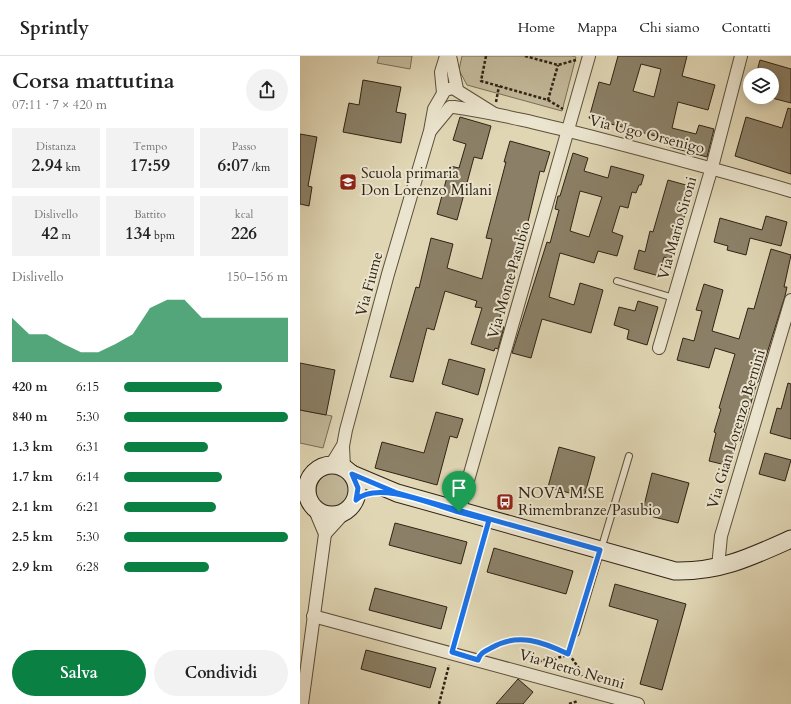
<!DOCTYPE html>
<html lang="it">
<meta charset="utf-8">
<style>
:root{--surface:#fff;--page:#f2f2f2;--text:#222;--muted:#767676;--line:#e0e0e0;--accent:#0b8043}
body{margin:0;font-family:Cardo,serif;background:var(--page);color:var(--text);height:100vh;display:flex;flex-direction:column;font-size:15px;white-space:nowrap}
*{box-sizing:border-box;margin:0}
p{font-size:13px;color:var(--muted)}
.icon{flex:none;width:22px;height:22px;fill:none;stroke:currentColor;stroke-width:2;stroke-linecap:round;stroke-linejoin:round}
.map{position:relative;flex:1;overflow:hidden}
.drawer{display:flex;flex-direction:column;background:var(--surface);width:300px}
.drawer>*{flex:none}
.buttons{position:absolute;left:443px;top:12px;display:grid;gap:8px}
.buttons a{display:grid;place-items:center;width:36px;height:36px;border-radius:50%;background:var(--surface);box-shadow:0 2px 10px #0003;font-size:20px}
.pin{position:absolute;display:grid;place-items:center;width:34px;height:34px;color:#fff;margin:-41px -17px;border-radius:50% 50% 50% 0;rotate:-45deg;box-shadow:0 0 4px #0007}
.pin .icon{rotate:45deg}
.round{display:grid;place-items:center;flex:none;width:42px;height:42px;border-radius:21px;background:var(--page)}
.headline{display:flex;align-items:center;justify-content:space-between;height:68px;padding:0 12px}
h1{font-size:22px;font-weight:600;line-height:30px}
.metrics{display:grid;grid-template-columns:repeat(3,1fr);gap:6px;height:68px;padding:4px 12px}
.metrics div{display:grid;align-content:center;border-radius:0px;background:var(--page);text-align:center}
.metrics b{font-size:17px;font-weight:600}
.metrics small{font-size:11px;font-weight:400}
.metrics p{font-size:11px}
.chart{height:112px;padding:8px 12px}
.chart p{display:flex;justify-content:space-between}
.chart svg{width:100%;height:72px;margin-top:4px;fill:var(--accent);opacity:.7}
.primary-button{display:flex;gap:8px;margin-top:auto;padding:8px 12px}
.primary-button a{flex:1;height:46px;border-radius:24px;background:var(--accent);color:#fff;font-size:16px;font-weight:600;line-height:46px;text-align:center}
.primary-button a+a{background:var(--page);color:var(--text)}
ul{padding:0 12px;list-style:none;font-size:13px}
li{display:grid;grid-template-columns:64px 48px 1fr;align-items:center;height:30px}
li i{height:10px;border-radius:5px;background:var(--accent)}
header{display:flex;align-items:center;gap:24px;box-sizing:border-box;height:56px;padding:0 20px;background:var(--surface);border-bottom:1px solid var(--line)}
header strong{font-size:19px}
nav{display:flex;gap:22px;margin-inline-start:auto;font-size:14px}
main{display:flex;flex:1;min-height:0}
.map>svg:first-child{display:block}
.green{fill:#c2b899;stroke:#786e56}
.building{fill:#8b8067;stroke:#2f2314;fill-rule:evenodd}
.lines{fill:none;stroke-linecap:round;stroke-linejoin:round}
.lane-casing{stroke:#5b503c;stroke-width:8}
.street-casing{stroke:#5b503c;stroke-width:14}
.secondary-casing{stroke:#2f2314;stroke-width:19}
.path{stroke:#2f2314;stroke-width:2.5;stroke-dasharray:3 2;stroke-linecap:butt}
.lane{stroke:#ebe4ce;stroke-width:6}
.street{stroke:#ebe4ce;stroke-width:12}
.secondary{stroke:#ebe4ce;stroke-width:17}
.route-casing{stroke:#fff;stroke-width:8}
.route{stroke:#1a73e8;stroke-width:5}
.labels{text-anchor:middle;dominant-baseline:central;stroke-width:4;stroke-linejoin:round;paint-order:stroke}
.street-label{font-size:15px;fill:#2f2314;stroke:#ebe4ce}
.poi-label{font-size:15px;fill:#2f2314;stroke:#ebe4ce;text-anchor:start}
</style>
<header>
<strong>Sprintly</strong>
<nav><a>Home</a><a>Mappa</a><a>Chi siamo</a><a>Contatti</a></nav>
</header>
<main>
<section class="drawer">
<div class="headline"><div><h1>Corsa mattutina</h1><p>07:11 · 7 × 420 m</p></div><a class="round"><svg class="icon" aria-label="share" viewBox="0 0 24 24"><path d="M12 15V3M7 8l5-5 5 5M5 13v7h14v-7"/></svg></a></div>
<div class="metrics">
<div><p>Distanza</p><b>2.94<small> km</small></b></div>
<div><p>Tempo</p><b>17:59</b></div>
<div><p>Passo</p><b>6:07<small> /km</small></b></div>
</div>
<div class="metrics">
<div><p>Dislivello</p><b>42<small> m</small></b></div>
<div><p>Battito</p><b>134<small> bpm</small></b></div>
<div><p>kcal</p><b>226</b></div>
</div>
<div class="chart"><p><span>Dislivello</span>150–156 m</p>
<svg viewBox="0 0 160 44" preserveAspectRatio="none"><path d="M0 44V17L10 27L20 27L30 33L40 38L50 38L60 33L70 27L80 11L90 6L100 6L110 17L120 17L130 17L140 17L150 17L160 17V44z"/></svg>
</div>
<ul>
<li><b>420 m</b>6:15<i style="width:60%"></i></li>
<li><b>840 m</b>5:30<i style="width:100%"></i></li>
<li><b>1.3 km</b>6:31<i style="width:51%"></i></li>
<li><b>1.7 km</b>6:14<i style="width:60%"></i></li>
<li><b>2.1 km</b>6:21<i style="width:56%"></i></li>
<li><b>2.5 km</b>5:30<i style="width:100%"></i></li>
<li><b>2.9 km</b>6:28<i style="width:52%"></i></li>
</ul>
<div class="primary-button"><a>Salva</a><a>Condividi</a></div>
</section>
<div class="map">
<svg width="491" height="648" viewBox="0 0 491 648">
<rect width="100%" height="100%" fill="#e0d6b4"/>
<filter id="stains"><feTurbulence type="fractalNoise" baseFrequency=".005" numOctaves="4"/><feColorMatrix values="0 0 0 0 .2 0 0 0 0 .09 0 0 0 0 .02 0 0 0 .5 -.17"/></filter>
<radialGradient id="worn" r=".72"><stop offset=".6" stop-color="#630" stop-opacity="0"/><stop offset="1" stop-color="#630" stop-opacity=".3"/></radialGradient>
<!-- green -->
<g class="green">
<path d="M79 0H112L110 13 77 7Z"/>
<path d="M162 0H272L276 1 262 55 167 29 159 14Z"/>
<path d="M0 354 32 360 23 392 0 387Z"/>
<circle cx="34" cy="435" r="18"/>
</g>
<!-- building -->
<g class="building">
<path d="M318 0H387L382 20 415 29 408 54 378 46 372 72 396 78 399 69 414 73 407 101 370 91 371 87 359 83V81L289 62 299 26 310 29ZM341 8 361 13 354 41 333 35Z"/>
<path d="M460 4 491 13V47L472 42V19H456Z"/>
<path d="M63 24 101 31 96 56 106 58 101 87 43 76 49 47 59 49Z"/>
<path d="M488 52 491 53V118L435 100 446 61 482 72Z"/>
<path d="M160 61 191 70 182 103 174 101 157 164 137 158 150 110 159 112 166 88 153 84Z"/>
<path d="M0 78 17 81 8 130 12 131 9 150 0 148Z"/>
<path d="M210 85 250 96 244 116 240 115 222 191 211 227 209 226 198 270 204 271 198 293 195 292 194 295 171 288 182 252 175 251 177 245 145 235 134 274 127 272 113 326 90 321 116 231 119 232 131 182 153 188 147 212 182 223 192 183 186 182 206 106H204Z"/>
<path d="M273 97 288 102 284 115 308 122 311 110 344 119 341 129H339L336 137 332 136 328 152 320 150 312 176 323 180 317 200 298 195 294 207 260 197 249 241 274 249 280 227 303 234 291 277 242 263 231 302 212 297 247 186 250 187 259 154 255 153 258 140H260ZM280 135 302 141 289 181 270 175Z"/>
<path d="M368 124 393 131 382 168H380L371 203 364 201 359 220 334 213 339 194 345 196 350 175 353 176Z"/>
<path d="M466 160 487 166 481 190 450 182 446 199 427 194 428 190 414 186 420 162 462 174Z"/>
<path d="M471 193 491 199 484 231H487L485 240 458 326H457L440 385 437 383 430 410 409 405 416 377 414 376 421 353 419 352 435 298 415 292 409 312 377 304 383 282 394 285 402 255 396 254 404 228 423 234 412 275 439 283 448 252 454 253Z"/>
<path d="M338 245 358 251 347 289 327 283 329 274 314 269 319 251 335 255Z"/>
<path d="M149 303 185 313 178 339 142 328Z"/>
<path d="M0 307 35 314 26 359 0 354Z"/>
<path d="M488 327 491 328V383L470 377 477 352 481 353Z"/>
<path d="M136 356 163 363 157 382 150 380 137 429 75 412 82 386 124 397Z"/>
<path d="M259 391 295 401 284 441 248 431Z"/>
<path d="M465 397 491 404 485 425 459 418Z"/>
<path d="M352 417 389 427 378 467 342 458Z"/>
<path d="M95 467 167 486 161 508 89 489Z"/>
<path d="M194 492 273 515 266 538 187 516Z"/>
<path d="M315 528 386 548 362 634 340 628 358 564 309 550Z"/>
<path d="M75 532 147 551 141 573 69 554Z"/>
<path d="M66 594 136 612 130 632 61 613Z"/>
<path d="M218 623 233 636 223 648H196Z"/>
</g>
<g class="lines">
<!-- lane casing -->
<g class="lane-casing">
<g id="lane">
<path d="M317 225 374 242"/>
<path d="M276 577 329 400"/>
</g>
</g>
<!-- street casing -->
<g class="street-casing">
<g id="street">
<path d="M150 0 157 33"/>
<path d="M143 37 141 16 146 0"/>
<path d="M154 51C202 58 249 70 297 82 362 99 427 116 491 135"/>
<path d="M131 74 150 51"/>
<path d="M359 292 412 111 441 0"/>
<path d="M31 409 42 391"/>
<path d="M44 412 43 390 46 374 88 218 130 75 134 53 145 34 153 32 193 57"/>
<path d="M159 456 289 0"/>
<path d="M25 478 45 456"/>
<path d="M418 511 421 480 491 244"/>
<path d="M13 560 338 648"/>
<path d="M2 648 25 478 14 452"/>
</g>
</g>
<!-- secondary casing -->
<g class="secondary-casing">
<g id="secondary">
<circle cx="32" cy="434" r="25"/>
<path d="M52 418 97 437 375 515C420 516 451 501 491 483"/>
</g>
</g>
<!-- path -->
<g class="path">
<path d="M186 0 181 25 248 44 258 9"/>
<path d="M225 0 258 9 276 4"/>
<path d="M248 44 263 53"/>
<path d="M196 46 199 30"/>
<path d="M0 438H7"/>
<path d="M274 584 269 598 280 614 282 620"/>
<path d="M155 587 186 476"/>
<path d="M187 594C218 576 238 583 269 598 258 604 245 601 235 608"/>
<path d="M139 648 149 609"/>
<path d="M269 648 278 645"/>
</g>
<!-- lane -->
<use href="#lane" class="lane"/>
<!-- street -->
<use href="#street" class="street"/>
<!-- secondary -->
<use href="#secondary" class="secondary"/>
</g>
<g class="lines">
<!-- route casing -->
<g class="route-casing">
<path id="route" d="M159 456C134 449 77 424 56 444L58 432 52 418 97 437 300 494 268 598C243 586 218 576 191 592 185 595 180 597 178 604L152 596 189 464 159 456"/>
</g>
<!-- route -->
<use href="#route" class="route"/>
</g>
<!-- icons -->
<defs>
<g id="school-square" transform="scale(0.9)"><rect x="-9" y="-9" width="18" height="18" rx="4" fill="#8f2418" stroke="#ebe4ce"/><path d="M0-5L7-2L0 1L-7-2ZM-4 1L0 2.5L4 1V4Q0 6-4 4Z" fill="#fff"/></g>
<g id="bus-square" transform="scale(0.9)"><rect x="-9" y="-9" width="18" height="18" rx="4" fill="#8f2418" stroke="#ebe4ce"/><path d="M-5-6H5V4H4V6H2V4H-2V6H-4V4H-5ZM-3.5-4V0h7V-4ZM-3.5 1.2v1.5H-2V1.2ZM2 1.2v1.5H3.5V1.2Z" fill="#fff"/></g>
</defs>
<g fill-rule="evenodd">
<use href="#school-square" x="48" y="126"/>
<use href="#bus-square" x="205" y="446"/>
</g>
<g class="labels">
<!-- street labels -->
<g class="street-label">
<text transform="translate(347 78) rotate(14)">Via Ugo Orsenigo</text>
<text transform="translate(377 172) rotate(-74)">Via Mario Sironi</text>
<text transform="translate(209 224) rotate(-74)">Via Monte Pasubio</text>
<text transform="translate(69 228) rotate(-75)">Via Fiume</text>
<text transform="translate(436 373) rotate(-73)">Via Gian Lorenzo Bernini</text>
<text transform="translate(272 613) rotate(16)">Via Pietro Nenni</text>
</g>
<!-- poi labels -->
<g class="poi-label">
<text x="61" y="117">Scuola primaria<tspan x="61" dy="17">Don Lorenzo Milani</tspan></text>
<text x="218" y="437">NOVA M.SE<tspan x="218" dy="17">Rimembranze/Pasubio</tspan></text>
</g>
</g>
<rect width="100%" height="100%" filter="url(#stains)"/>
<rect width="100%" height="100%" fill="url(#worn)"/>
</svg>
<div class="buttons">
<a><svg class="icon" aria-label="layers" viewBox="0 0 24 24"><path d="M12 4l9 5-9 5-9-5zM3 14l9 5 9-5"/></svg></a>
</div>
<div class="pin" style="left:159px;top:456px;background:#1e9e55"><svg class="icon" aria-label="arrive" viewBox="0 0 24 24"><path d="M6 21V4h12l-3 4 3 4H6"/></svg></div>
</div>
</main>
